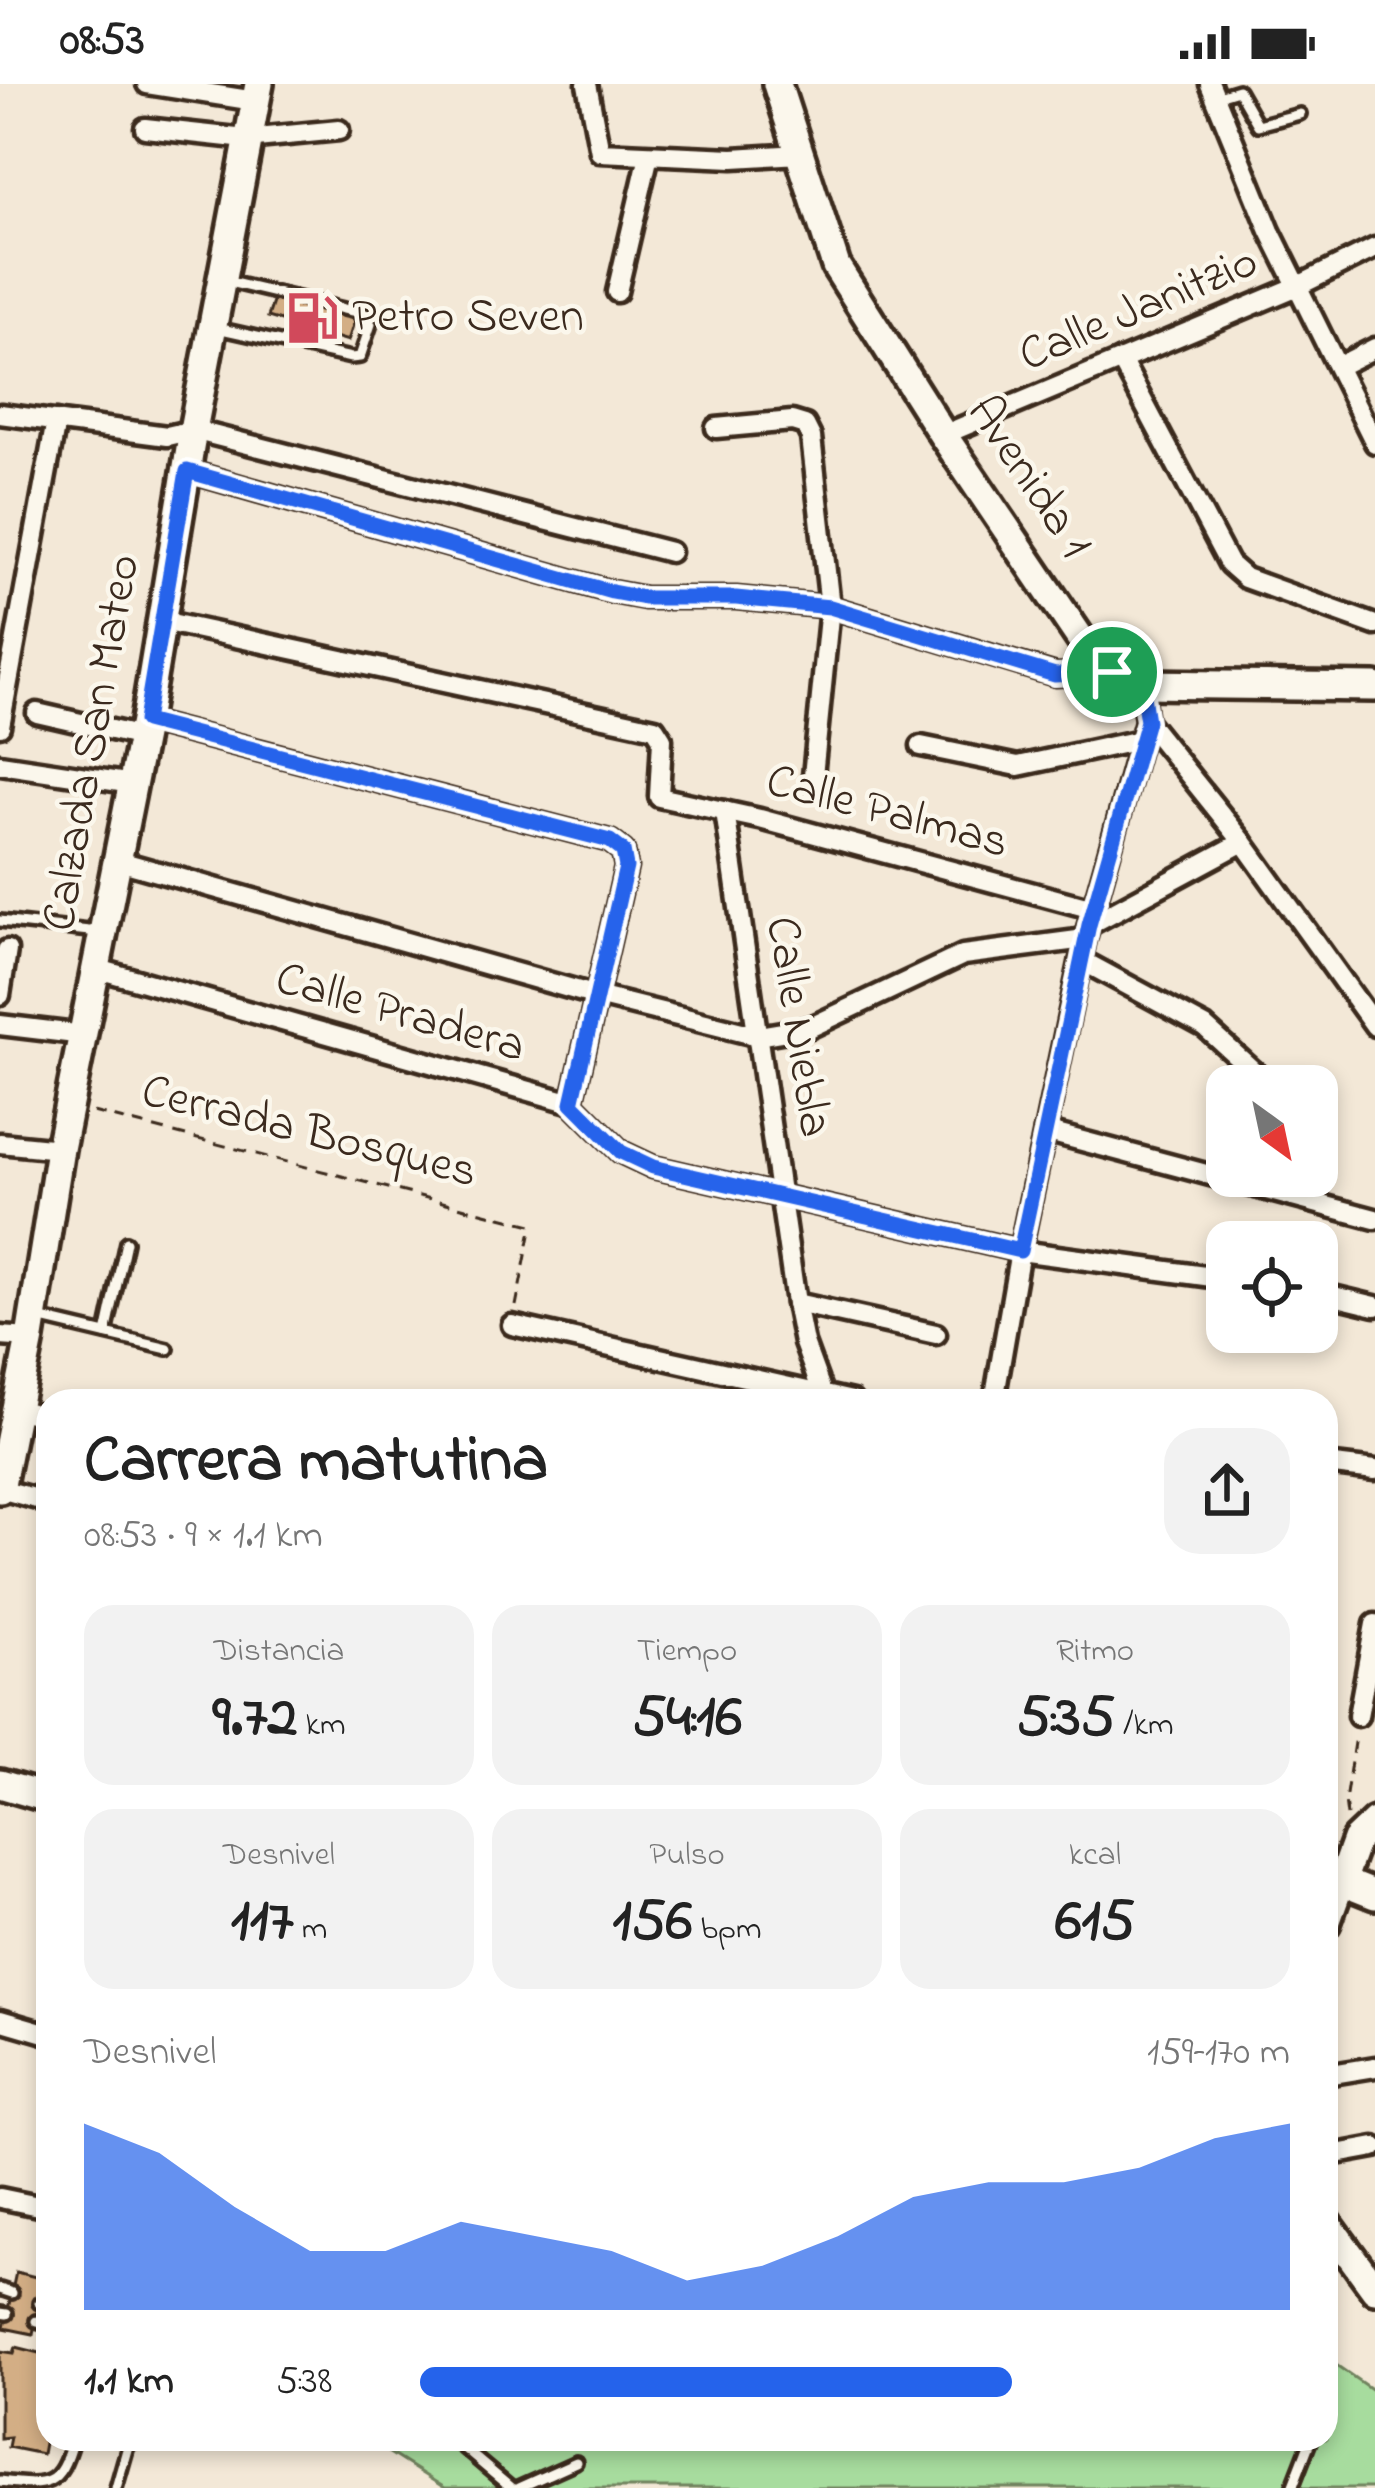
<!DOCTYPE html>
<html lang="es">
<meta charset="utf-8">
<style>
:root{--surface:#fff;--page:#f2f2f2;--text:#222;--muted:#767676;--accent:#2563eb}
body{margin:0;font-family:"Indie Flower",sans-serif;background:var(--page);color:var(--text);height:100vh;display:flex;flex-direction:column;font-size:45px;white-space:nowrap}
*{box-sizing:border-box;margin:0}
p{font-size:39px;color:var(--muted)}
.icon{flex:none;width:66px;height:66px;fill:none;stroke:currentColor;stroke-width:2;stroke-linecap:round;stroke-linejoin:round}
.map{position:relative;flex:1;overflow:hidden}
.panel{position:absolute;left:36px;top:1305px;width:1302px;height:1062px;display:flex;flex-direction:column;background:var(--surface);border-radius:36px;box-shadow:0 6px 18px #0003}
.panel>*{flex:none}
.needle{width:78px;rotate:147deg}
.buttons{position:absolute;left:1206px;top:981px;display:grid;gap:24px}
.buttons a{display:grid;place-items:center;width:132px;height:132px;border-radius:24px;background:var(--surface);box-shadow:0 6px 18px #0003;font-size:60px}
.pin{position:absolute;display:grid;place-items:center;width:102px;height:102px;color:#fff;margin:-51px;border:6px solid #fff;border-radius:50%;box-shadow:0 3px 12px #0007}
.round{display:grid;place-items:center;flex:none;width:126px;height:126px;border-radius:36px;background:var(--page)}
.headline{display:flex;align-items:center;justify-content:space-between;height:204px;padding:0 48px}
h1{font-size:66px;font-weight:700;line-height:90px}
.metrics{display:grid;grid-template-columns:repeat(3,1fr);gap:18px;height:204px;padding:12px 48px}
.metrics div{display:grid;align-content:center;border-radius:30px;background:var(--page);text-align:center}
.metrics b{font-size:60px;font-weight:700}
.metrics small{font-size:33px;font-weight:400}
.metrics p{font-size:33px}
.chart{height:336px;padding:24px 48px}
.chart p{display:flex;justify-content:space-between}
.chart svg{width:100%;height:216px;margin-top:12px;fill:var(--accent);opacity:.7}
ul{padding:0 48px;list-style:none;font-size:39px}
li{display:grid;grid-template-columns:192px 144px 1fr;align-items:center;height:90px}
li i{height:30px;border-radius:15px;background:var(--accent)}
.status{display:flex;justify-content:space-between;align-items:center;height:84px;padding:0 60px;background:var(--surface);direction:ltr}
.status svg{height:33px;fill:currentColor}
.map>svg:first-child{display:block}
.green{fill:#a7dc9e;stroke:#71835e;stroke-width:3}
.building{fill:#d3ae85;stroke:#3b2a1e;stroke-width:3}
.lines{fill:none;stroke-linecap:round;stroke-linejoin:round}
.lane-casing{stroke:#3b2a1e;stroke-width:18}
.street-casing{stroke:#3b2a1e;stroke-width:27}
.secondary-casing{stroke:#3b2a1e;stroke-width:36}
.path{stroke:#3b2a1e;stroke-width:3;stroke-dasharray:12 9;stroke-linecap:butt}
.lane{stroke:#fbf7ec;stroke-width:9}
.street{stroke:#fbf7ec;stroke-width:18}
.secondary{stroke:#fbf7ec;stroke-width:27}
.route-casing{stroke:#fff;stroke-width:24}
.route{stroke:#2563eb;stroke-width:15}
.labels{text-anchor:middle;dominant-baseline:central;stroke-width:9;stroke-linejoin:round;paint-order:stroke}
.street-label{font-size:48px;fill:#3b2a1e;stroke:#fbf7ec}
.poi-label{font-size:48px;fill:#3b2a1e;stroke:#fbf7ec;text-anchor:start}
</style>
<div class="status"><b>08:53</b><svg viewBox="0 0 49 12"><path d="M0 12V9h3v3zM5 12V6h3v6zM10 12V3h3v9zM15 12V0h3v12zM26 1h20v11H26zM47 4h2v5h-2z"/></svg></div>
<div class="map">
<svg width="1375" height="2404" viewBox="0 0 1375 2404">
<rect width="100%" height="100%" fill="#f3e8d7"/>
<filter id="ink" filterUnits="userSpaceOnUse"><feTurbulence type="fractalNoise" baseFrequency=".00833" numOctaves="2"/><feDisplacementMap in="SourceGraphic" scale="24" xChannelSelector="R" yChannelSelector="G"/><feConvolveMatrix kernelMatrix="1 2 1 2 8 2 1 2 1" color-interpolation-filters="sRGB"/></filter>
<g filter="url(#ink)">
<!-- green -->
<path class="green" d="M1326 2274 1375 2308V2404H445L367 2355H1326Z"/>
<!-- building -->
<g class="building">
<path d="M275 212 355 235 348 257 268 233Z"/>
<path d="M16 2188 44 2195 33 2250 4 2244Z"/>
<path d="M16 2263 48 2271V2337L42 2370 8 2363 10 2353 0 2354V2267L14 2269Z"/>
</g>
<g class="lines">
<!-- lane casing -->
<g class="lane-casing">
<g id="lane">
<path d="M1215 13 1238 6 1258 41 1300 30"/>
<path d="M217 244 351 274 360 273 371 240 365 230 225 197"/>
<path d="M0 837 98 848"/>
<path d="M38 1234 168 1265"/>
<path d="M106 1250 126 1158"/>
<path d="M0 2205 12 2209"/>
<path d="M39 2219 48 2222"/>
<path d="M0 2229 7 2230"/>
<path d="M36 2237 48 2240"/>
<path d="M453 2355 511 2404"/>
<path d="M0 2397C48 2403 59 2404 73 2355"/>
<path d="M116 2404 128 2362 138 2355"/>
<path d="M518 2404 576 2378"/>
<path d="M1292 2404 1311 2355"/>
</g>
</g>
<!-- street casing -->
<g class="street-casing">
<g id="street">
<path d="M147 0 255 17"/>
<path d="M587 0 600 68 733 74 800 70"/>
<path d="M1210 0 1270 147 1375 359"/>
<path d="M145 44 246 55 339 46"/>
<path d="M617 208 649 71"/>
<path d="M1121 276 1229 480 1245 494 1375 541"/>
<path d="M1339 282 1375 264"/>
<path d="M0 330 167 352 193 346 670 468"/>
<path d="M716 344 792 337 805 341 811 353 830 523 812 702"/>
<path d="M943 351 1298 202 1375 164"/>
<path d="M187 387 612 508 645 514H736L830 523 1056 591 1111 588"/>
<path d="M162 537 655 644 662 655 659 713 760 735 1093 825"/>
<path d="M37 629 142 653"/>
<path d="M145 637 610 757 623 767 626 783 572 1019"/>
<path d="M1146 637 1243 758 1375 942"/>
<path d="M0 642 56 337"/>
<path d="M921 662 1018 682 1140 656"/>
<path d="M0 680 133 700"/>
<path d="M725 727 796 1219 804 1259 823 1311"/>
<path d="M119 777 597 912 758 952 811 943 963 871 1085 855"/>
<path d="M1089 841 1243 758"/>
<path d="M1081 876 1205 943 1270 1002"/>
<path d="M98 885 572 1019 621 1068 653 1083 1020 1167 1227 1195"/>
<path d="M0 911 7 866"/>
<path d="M0 941 84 951"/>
<path d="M1045 1047 1375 1135"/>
<path d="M0 1059 60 1065"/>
<path d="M1317 1208 1375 1222"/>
<path d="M796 1219 936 1250"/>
<path d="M512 1241 852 1317"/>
<path d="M0 1252 30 1254"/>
<path d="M994 1317 1020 1167 1085 855 1146 637 1141 600"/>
<path d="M15 1325 48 1333"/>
<path d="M1326 1380 1375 1386"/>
<path d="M0 1405 48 1418"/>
<path d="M1358 1632 1375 1540"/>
<path d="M0 1936 48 1950"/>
<path d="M1326 1991 1375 1983"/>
<path d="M1326 2072 1375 2063"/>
<path d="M0 2114 48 2124"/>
</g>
</g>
<!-- secondary casing -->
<g class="secondary-casing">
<g id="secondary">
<path d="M777 0 836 182 943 351 1091 570 1111 588 1141 600 1375 603"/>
<path d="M0 1405 30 1254 60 1065 145 637 193 346 259 0"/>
<path d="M0 1700 48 1714"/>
<path d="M1340 1797 1375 1811"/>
<path d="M1326 1839 1356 1756 1375 1738"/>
<path d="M1326 2138 1375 2205"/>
</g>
</g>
<!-- path -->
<g class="path">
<path d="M93 1028 532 1141 516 1222"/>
<path d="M1347 1732 1345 1717 1355 1652"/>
</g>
<!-- lane -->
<use href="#lane" class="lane"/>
<!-- street -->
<use href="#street" class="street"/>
<!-- secondary -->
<use href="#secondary" class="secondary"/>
</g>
</g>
<g class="lines" filter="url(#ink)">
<!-- route casing -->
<g class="route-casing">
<path id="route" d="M187 387 612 508 644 514H736L830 523 1055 591 1112 588 1141 600 1147 637 1089 841 1020 1167 653 1083 621 1068 572 1019 626 783 623 767 610 757 145 637Z"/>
</g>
<!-- route -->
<use href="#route" class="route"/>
</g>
<!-- icons -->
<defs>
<g id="fuel-bare" transform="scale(4.14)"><path d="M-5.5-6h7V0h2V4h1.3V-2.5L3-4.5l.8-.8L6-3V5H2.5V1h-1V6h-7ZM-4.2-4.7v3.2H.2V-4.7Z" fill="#d1495b" stroke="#fbf7ec" stroke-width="2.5" paint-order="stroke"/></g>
</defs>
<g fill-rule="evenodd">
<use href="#fuel-bare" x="312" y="234"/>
</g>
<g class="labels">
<!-- street labels -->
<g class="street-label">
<text transform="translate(1139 226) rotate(-23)">Calle Janitzio</text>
<text transform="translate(1028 394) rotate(56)">Avenida 1</text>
<text transform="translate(93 659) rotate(-80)">Calzada San Mateo</text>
<text transform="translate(887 729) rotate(15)">Calle Palmas</text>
<text transform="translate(400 930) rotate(16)">Calle Pradera</text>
<text transform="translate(797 943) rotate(81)">Calle Niebla</text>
<text transform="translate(309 1049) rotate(14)">Cerrada Bosques</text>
</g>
<!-- poi labels -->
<g class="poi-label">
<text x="352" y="234">Petro Seven</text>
</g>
</g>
</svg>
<div class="buttons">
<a><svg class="needle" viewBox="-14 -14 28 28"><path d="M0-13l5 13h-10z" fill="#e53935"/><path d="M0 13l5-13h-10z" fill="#767676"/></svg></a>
<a><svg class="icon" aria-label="locate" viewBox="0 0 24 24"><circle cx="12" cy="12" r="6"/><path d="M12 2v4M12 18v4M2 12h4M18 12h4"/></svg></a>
</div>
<div class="pin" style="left:1112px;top:588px;background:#1e9e55"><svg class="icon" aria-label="arrive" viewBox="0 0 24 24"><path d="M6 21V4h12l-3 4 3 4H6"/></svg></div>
<section class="panel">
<div class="headline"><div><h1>Carrera matutina</h1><p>08:53 · 9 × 1.1 km</p></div><a class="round"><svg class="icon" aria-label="share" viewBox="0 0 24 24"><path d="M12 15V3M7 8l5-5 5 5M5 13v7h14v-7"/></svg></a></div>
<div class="metrics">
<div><p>Distancia</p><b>9.72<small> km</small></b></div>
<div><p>Tiempo</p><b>54:16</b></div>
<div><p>Ritmo</p><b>5:35<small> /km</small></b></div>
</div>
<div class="metrics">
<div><p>Desnivel</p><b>117<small> m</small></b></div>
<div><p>Pulso</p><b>156<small> bpm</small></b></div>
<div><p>kcal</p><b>615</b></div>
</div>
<div class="chart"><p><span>Desnivel</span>159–170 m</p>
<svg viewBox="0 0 160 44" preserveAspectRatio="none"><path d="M0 44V6L10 12L20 23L30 32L40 32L50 26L60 29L70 32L80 38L90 35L100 29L110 21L120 18L130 18L140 15L150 9L160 6V44z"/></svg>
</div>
<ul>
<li><b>1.1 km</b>5:38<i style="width:68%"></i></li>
</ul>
</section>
</div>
